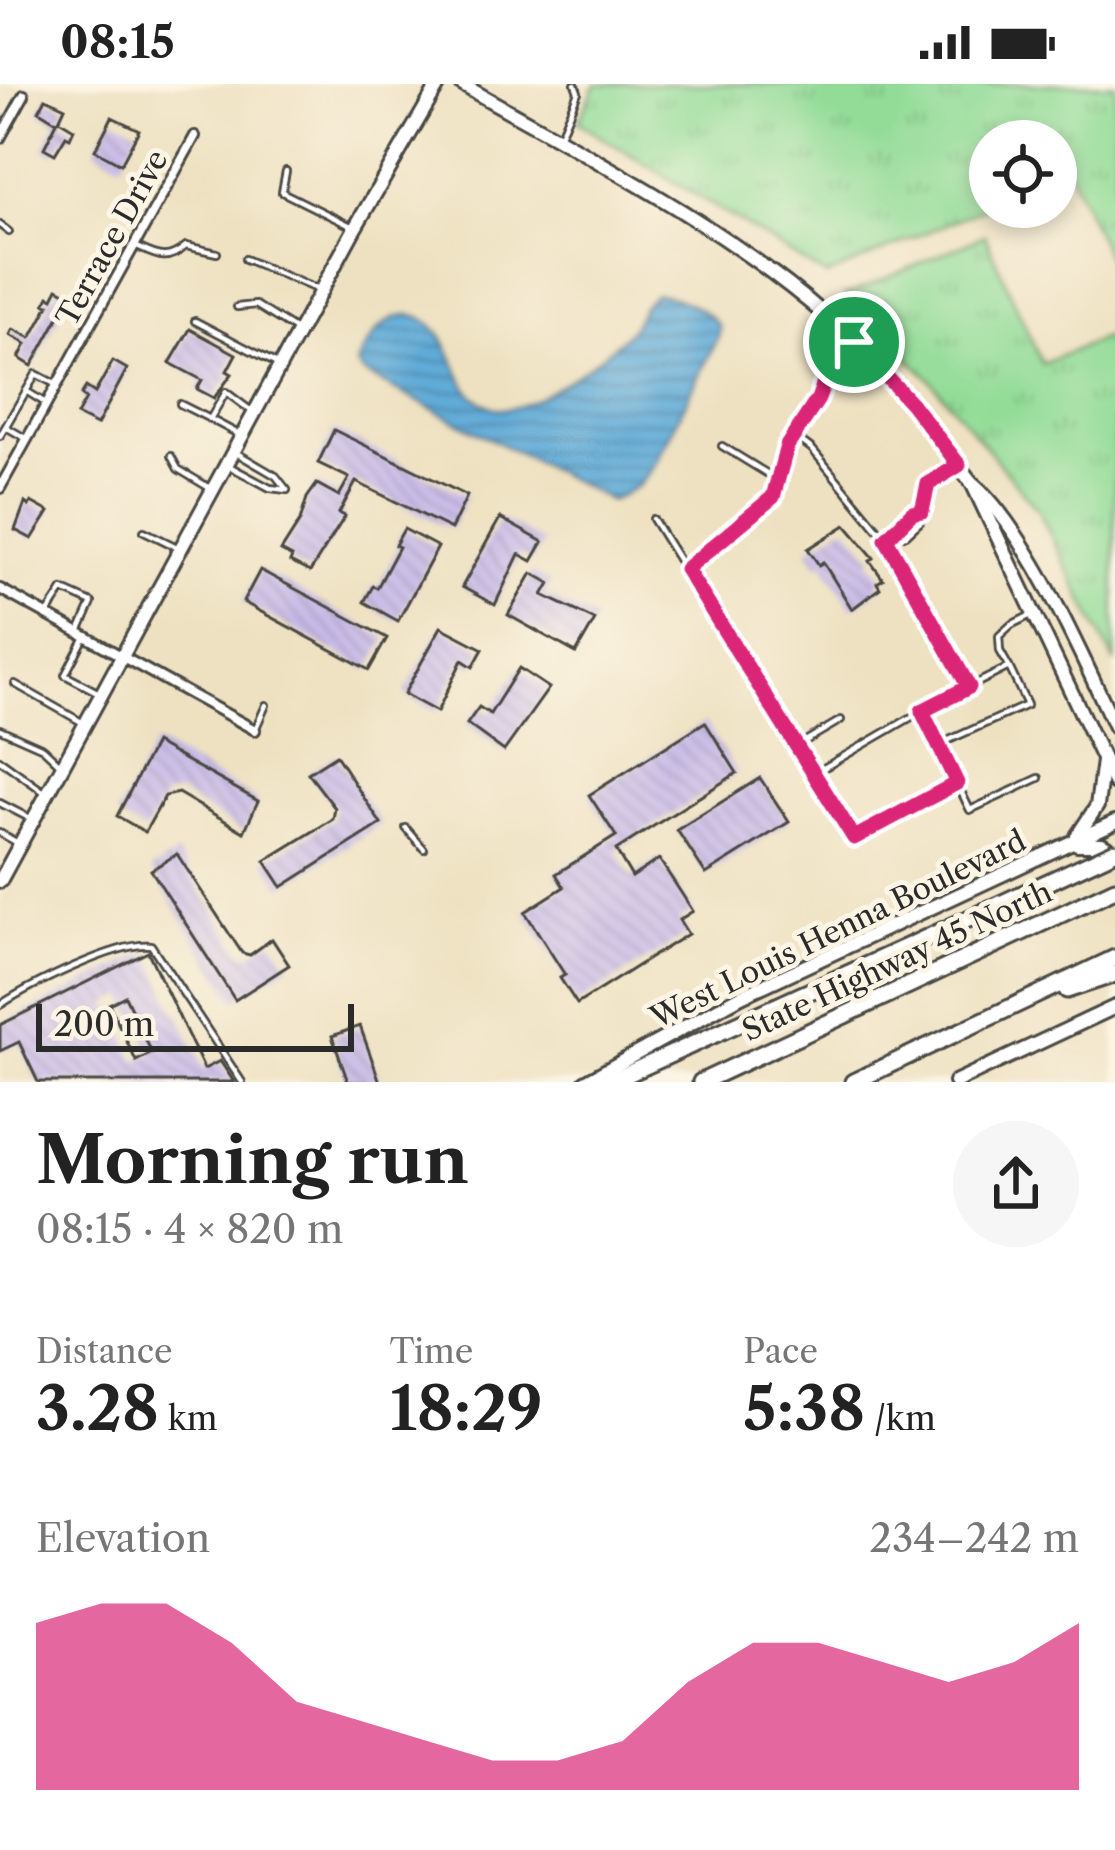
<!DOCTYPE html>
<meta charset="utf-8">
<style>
:root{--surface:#fff;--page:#f6f6f6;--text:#222;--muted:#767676;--accent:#db2777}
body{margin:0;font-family:"Libre Caslon Text",serif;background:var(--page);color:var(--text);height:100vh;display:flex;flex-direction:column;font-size:45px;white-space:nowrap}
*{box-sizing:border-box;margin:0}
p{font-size:39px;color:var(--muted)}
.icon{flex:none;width:66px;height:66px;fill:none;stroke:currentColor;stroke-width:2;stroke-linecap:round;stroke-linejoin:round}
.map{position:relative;height:998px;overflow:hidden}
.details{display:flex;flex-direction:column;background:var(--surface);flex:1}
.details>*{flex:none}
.tools{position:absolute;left:969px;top:36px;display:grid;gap:24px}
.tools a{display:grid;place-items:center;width:108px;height:108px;border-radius:50%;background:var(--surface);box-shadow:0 6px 18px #0003;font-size:60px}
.scale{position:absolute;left:36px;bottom:30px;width:318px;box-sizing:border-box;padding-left:12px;border:6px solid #2b2b2b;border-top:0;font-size:33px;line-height:42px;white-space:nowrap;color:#2b2b2b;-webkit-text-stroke:9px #fcf5e5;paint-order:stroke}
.pin{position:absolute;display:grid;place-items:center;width:102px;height:102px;color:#fff;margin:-51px;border:6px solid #fff;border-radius:50%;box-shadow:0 3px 12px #0007}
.round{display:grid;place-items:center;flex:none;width:126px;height:126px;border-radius:63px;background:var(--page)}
.head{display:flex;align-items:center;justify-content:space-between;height:204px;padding:0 36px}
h1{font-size:66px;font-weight:800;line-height:90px}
.metrics{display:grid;grid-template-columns:repeat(3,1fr);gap:18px;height:204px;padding:12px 36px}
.metrics div{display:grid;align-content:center}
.metrics b{font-size:60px;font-weight:800}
.metrics small{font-size:33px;font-weight:400}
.metrics p{font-size:33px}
.chart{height:336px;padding:24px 36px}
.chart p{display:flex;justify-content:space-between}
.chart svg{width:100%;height:216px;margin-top:12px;fill:var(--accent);opacity:.7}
.status{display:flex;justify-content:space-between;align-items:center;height:84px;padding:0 60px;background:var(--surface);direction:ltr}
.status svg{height:33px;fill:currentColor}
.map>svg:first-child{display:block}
.grass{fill:url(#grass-tufts);stroke:#5e8461;stroke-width:3}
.water{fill:url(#water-rules);stroke:#466b82;stroke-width:3}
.building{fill:url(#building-back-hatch);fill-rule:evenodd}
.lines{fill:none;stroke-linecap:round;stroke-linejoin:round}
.service-casing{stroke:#484642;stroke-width:10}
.minor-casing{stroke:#484642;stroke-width:14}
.secondary-casing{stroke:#484642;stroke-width:18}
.motorway-casing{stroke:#484642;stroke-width:21}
.service{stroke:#fff;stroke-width:4.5}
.minor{stroke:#fff;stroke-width:8}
.secondary{stroke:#fff;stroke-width:12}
.motorway{stroke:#fff;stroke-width:15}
.motorway-bridge-casing{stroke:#484642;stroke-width:21;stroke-linecap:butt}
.motorway-bridge{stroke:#fff;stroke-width:15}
.route-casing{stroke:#fff;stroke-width:24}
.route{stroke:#db2777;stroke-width:15}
.labels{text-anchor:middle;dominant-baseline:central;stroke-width:10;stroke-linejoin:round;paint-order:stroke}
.street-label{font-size:30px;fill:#2b2b2b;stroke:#fcf5e5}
</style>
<div class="status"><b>08:15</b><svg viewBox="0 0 49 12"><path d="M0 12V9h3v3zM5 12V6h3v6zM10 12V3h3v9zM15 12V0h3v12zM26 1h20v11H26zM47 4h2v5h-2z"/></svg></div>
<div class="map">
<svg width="1115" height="998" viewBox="0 0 1115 998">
<defs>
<pattern id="grass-tufts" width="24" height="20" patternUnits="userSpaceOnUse" patternTransform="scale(3)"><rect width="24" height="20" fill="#92dc97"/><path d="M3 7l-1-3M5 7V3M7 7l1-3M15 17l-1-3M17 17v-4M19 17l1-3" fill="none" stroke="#7ebd82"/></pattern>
<pattern id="water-rules" width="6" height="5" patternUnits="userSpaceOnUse" patternTransform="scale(3)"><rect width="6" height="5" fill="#60abd8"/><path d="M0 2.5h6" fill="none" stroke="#4f8baf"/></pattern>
<pattern id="building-back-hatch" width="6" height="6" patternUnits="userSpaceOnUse" patternTransform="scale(3)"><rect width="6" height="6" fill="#c7b9e7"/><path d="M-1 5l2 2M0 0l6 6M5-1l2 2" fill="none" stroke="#ab9fc6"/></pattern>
</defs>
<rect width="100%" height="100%" fill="#fcf5e5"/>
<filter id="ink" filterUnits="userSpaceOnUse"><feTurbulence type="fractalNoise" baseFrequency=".00833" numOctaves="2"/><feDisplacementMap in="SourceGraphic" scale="24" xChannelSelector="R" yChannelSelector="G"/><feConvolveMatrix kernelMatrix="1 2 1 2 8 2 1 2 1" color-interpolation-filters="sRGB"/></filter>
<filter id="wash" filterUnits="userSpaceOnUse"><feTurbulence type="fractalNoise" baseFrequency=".004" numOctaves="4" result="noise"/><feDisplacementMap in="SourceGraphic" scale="48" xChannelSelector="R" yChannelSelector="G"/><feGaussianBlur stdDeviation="2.7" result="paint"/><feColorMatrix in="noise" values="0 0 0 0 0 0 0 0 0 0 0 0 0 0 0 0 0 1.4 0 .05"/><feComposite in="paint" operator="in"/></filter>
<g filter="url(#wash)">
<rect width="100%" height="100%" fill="#eee1c1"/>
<!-- grass -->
<g class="grass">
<path d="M596 0H1115V191L1069 87 1056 92V57H990V121L826 192 578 38Z"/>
<path d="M985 151 1042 280 1115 249V579L1038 426 928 293 845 212Z"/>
</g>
<!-- water -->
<path class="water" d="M655 210C676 211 709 226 720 244L718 254 654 382 639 401 611 417 365 290 357 281C369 249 404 207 437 247 451 264 456 286 467 304 475 316 492 326 506 325 536 323 610 270 629 247 640 234 641 219 655 210Z"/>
<g id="blocks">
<!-- building -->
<g class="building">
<path d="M46 14 65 23 59 36 74 45 70 54 66 52 55 70 44 64 57 38 39 27Z"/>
<path d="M112 33 139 46 121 80 95 66Z"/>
<path d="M58 204 71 211 32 282 19 274 26 260 10 251 13 245 31 254 49 221 45 220 49 212 53 214Z"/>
<path d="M190 245 236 270 227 287 232 290 214 314 197 305 202 296 170 279Z"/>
<path d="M113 277 127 285 97 341 77 331 86 315 81 311 86 303 95 309Z"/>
<path d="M334 346 467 412 451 445 356 398 339 429 345 432 310 488 290 478 292 473 281 467 300 437 307 414 317 400 339 412 349 394 318 379Z"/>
<path d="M31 418 49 428 32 455 15 446 25 419 29 422Z"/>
<path d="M500 434 543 458 532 477 519 470 495 521 462 503Z"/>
<path d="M846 441 874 474 870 477 883 495 877 499 880 504 852 525 823 478 819 481 808 465Z"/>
<path d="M404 445 438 463 398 537 364 518 373 502 377 504 399 463 395 461Z"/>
<path d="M260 486 387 554 369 586 243 518Z"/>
<path d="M532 489 550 499 543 511 595 536 576 569 508 531Z"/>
<path d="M441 543 483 565 473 583 462 576 437 628 404 610Z"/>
<path d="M519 584 549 604 504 667 467 640 479 623 490 630Z"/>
<path d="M705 638 737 689 616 766 632 793 659 775 693 827 679 836 688 850 577 920 560 894 565 891 525 828 564 803 556 790 616 752 589 711Z"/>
<path d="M155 659 258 717 244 748 178 709 165 712 145 748 117 732Z"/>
<path d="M336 671 381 740 282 803 265 777 333 735 335 724 308 689Z"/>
<path d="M760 694 789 738 706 790 677 746Z"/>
<path d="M177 770 242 869 250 871 272 855 289 881 235 916 151 786Z"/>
<path d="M148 868 204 985 220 977 234 998H38L19 958 0 967V941ZM125 912 152 969 136 977 109 920Z"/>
<path d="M360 942 380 998H348L332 952Z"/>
</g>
</g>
</g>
<g filter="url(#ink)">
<use href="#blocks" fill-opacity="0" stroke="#484642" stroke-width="3"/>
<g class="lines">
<!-- service casing -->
<g class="service-casing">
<g id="service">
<path d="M560 51 578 8 575 0"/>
<path d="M286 87 282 108 355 144"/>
<path d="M0 141 9 148"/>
<path d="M135 162C157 172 166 179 186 162L217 169"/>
<path d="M245 175 316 205"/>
<path d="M237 223 256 221 294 245"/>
<path d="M195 237 275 279"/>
<path d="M854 258 830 282 818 315 787 361 773 413 685 486 815 689 922 627 970 726 1039 694"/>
<path d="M26 307 47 320"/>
<path d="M180 320 210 335"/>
<path d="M6 343 27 355"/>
<path d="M0 352 36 290 57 301"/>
<path d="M242 352 210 335 226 308 250 326"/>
<path d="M796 353 812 365 886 455 969 603"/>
<path d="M722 362 776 395"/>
<path d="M235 368 276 392 287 406"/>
<path d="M171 372 178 385 213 406"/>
<path d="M231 383 270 404 287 406"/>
<path d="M922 427 898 440 894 450 906 451 920 438 928 400 954 384"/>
<path d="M653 435 685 486"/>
<path d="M144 447 181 465"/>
<path d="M48 529 63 506 92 519 79 548"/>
<path d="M85 553 65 591 101 610"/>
<path d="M1009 583 1000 567 999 552 1011 541 1031 531"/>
<path d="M15 600 85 640"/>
<path d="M924 626 1009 583 1027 621 938 661"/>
<path d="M0 645 43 664 62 682"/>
<path d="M255 646 266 621"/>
<path d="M797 662 841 636"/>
<path d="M0 676 47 710"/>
<path d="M815 689 854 754 957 699"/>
<path d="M0 719 33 736"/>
<path d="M406 744 424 765"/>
<path d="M0 749 16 758"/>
<path d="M0 921C29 902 118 857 151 861L242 998"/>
</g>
</g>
<!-- minor casing -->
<g class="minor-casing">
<g id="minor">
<path d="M0 54 24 11"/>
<path d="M0 404 195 52"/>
<path d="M0 505 255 646"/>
</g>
</g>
<!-- secondary casing -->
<g class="secondary-casing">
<g id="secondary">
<path d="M461 0C585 71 718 138 826 232 882 280 926 339 971 398 1026 443 1084 576 1115 643"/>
<path d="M972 399 1115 700"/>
<path d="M1077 752 1097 722 1103 677"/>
<path d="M1077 760H1102L1115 768"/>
<path d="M0 797 355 144 439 0"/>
<path d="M585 998 741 912 1115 738"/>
<path d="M955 998 1115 923"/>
</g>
</g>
<!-- motorway casing -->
<g class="motorway-casing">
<g id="motorway">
<path d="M1067 906 1115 890"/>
<path d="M610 998 968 835"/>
<path d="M701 998 1115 805"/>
<path d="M853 998 1115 874"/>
</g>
</g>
<!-- service -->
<use href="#service" class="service"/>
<!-- minor -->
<use href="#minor" class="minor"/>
<!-- secondary -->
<use href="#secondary" class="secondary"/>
<!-- motorway -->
<use href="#motorway" class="motorway"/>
<!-- motorway-bridge casing -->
<g class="motorway-bridge-casing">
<path id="motorway-bridge" d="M968 835 1115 767"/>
</g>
<!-- motorway-bridge -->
<use href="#motorway-bridge" class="motorway-bridge"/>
</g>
</g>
<g class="lines" filter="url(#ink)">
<!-- route casing -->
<g class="route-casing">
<path id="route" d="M854 258 911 319 959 381 928 400 922 427 912 429 886 455 969 603 922 627 957 699 854 754 686 485 773 413 787 362 818 315 830 282Z"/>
</g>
<!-- route -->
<use href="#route" class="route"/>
</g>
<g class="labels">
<!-- street labels -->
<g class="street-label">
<text transform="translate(112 154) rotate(-61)">Terrace Drive</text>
<text transform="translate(838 845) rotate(-26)">West Louis Henna Boulevard</text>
<text transform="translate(897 877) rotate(-25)">State Highway 45 North</text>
</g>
</g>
</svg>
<div class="tools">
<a><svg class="icon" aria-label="locate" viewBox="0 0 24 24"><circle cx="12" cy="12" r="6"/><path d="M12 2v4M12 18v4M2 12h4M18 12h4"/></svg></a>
</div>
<div class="scale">200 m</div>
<div class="pin" style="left:854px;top:258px;background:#1e9e55"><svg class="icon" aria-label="arrive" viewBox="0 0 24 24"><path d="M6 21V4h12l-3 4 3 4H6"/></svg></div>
</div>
<section class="details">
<div class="head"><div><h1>Morning run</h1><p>08:15 · 4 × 820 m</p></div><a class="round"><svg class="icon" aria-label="share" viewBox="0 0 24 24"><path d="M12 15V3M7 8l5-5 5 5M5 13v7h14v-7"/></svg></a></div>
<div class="metrics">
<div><p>Distance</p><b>3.28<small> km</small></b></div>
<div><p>Time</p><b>18:29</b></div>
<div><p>Pace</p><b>5:38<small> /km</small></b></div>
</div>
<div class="chart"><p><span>Elevation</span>234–242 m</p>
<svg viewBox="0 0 160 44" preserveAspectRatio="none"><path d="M0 44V10L10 6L20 6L30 14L40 26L50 30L60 34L70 38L80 38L90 34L100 22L110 14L120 14L130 18L140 22L150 18L160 10V44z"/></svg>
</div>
</section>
